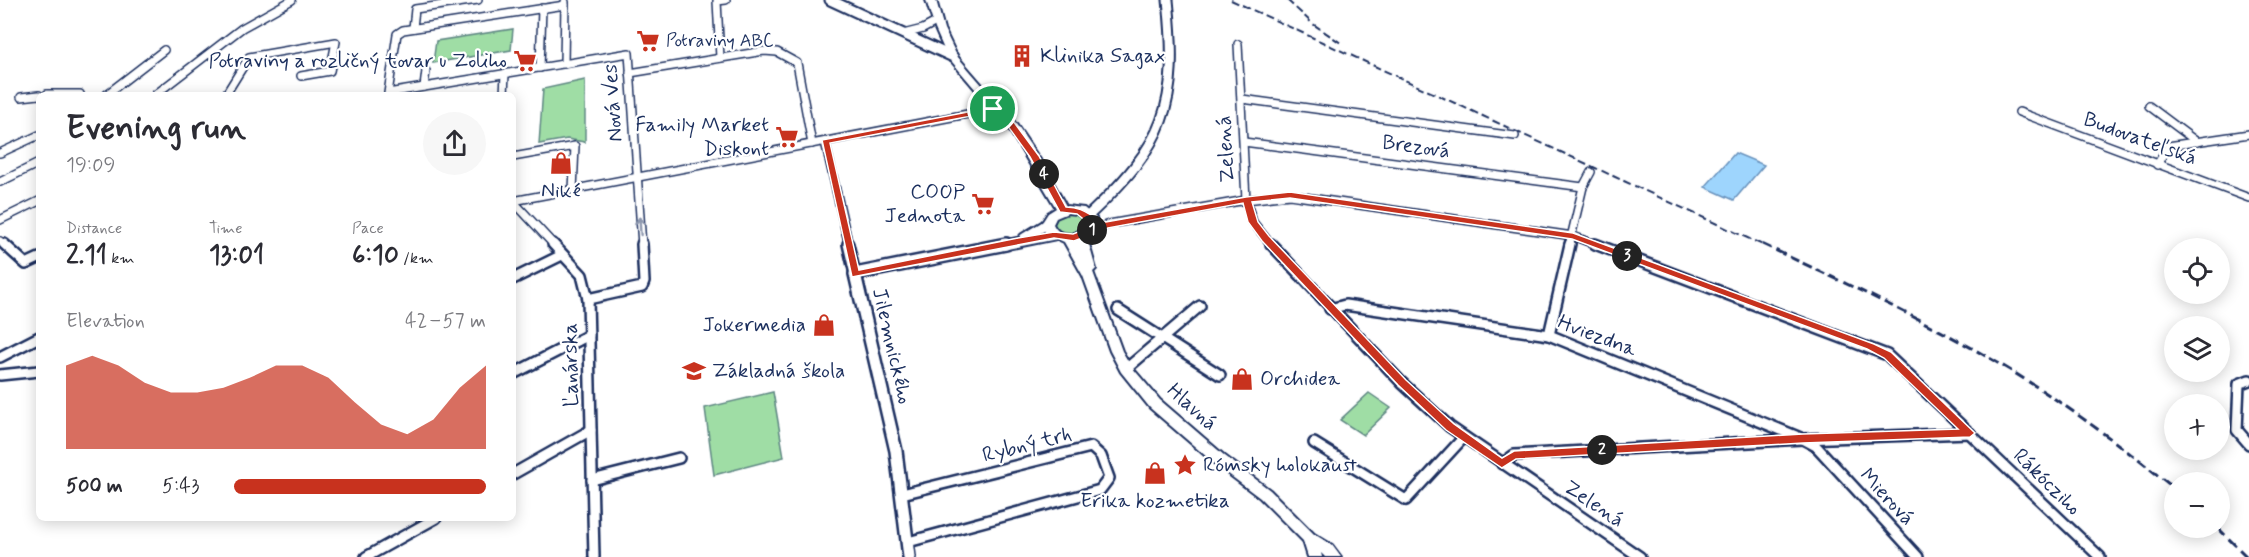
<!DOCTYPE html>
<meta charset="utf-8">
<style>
:root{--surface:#fff;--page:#f7f7f7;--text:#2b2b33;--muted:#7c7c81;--accent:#c8321e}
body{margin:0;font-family:Mynerve,sans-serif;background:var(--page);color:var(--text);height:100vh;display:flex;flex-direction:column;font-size:22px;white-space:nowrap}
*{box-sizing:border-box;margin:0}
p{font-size:20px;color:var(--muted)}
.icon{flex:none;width:33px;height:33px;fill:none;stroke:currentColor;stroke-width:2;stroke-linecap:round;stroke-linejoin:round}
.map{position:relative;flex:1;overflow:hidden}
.side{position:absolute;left:36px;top:92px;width:480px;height:429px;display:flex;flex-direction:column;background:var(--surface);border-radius:9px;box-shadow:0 3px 15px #0003}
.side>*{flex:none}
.fabs{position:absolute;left:2164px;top:238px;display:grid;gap:12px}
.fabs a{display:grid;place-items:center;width:66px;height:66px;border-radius:50%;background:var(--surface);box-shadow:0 3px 15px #0003;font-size:30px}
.pin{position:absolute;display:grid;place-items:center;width:51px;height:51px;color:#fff;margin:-26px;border:3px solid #fff;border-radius:50%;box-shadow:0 2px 6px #0007}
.km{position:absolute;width:30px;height:30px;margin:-15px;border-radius:50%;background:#222;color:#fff;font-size:16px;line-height:30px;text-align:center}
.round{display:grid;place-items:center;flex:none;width:63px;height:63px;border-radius:32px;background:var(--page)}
.headline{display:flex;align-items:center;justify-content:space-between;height:102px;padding:0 30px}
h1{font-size:33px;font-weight:800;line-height:45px}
.stats{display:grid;grid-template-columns:repeat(3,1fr);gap:9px;height:102px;padding:6px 30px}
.stats div{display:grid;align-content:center}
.stats b{font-size:26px;font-weight:800}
.stats small{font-size:16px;font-weight:400}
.stats p{font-size:16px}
.chart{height:168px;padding:12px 30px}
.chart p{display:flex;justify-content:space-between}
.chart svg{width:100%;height:108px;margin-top:6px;fill:var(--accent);opacity:.7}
ul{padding:0 30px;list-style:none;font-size:20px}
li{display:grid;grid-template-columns:96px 72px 1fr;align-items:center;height:45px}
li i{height:15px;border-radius:8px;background:var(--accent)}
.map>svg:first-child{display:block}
.green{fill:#9fdda5;stroke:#5d8682;stroke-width:1.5}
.water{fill:#9ed5fd;stroke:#6a93bd;stroke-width:1.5}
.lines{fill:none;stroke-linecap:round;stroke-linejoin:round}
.minor-far1-casing{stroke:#1b2f5e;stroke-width:10}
.minor-casing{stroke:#1b2f5e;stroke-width:14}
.tertiary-far1-casing{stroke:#1b2f5e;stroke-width:13}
.tertiary-casing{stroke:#1b2f5e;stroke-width:16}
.secondary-casing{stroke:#1b2f5e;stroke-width:4}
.minor-far1{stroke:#fff;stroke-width:7}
.minor{stroke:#fff;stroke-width:9}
.tertiary-far1{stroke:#fff;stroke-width:9}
.tertiary{stroke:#fff;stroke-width:11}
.secondary{fill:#fff;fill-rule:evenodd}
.rail-far1{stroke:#1b2f5e;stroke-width:2;stroke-dasharray:8 4;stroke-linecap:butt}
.rail{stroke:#1b2f5e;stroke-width:3;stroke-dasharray:10 5;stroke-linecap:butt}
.oneway{stroke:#8d97ae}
.route{fill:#c8321e;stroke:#fff;stroke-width:1.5;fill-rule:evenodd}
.labels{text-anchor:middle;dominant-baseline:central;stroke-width:4.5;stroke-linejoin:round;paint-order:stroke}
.far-poi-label{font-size:18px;fill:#1b2f5e;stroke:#fff;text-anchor:start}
.poi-label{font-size:21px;fill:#1b2f5e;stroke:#fff;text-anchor:start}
.street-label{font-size:21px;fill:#1b2f5e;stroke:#fff}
</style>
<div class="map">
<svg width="2249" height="557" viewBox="0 0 2249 557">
<rect width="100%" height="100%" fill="#fff"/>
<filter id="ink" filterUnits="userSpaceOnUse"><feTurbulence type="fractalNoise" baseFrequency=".0167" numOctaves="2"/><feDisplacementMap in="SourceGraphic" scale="12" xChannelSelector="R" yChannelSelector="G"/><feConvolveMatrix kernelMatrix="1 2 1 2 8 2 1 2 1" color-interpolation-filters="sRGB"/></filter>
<g filter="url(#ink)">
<!-- green -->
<g class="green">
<path d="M513 29 511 50 433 63 436 41Z"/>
<path d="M585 80V142L567 139 539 144 543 89Z"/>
<path d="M1062 213H1076L1083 218V227L1071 233 1057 230 1053 224 1054 218Z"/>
<path d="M773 392 784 457 714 475 705 408Z"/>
<path d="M1369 393 1391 408 1363 435 1340 420Z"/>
</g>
<!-- water -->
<path class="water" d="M1735 153 1764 165 1734 200 1705 187Z"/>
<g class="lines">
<!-- minor-far1 casing -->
<g class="minor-far1-casing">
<g id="minor-far1">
<path d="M565 5 403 30 397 34 388 93 629 53 642 246"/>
<path d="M413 28 415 9 478 0"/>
<path d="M903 34 923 29 936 22"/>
<path d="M1238 44 1246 200 1253 222 1272 246"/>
<path d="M720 58 717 1 726 0"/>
<path d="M564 64 565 2"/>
<path d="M540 68 542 8"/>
<path d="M630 73 764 51 777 52 797 63 812 144"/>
<path d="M424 87 426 71"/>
<path d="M47 94H80"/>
<path d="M107 94 164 50"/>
<path d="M156 94 242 28 292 0"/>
<path d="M226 94 249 57 336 42 330 71 301 76"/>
<path d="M504 94 505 74"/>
<path d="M21 97 39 95"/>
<path d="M1242 99 1515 136"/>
<path d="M2149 106 2197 142"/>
<path d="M2019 112 2249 198"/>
<path d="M825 142 849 246"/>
<path d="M1244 142 1583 187"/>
<path d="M0 153 39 135"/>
<path d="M513 157 575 146 573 190"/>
<path d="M2157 165 2168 146 2249 134"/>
<path d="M0 182 39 163"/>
<path d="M513 201 999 108"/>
<path d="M513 201 555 246"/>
<path d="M0 220 39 201"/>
<path d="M1087 232 1109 224 1246 200 1290 195 1573 236 1599 246"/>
<path d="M0 241 6 246"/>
<path d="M1569 246 1583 187 1591 172"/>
</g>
</g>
<!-- minor casing -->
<g class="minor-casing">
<g id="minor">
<path d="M4 244 26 264 39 258"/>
<path d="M553 244 582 275 588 299 594 557"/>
<path d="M848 244 855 274"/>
<path d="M1271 244 1402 383 1450 427 1640 557"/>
<path d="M1595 244 1887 355 2100 557"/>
<path d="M513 279 562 255"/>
<path d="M588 299 642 287 644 282 642 244"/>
<path d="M1330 309 1345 305 1549 335 1803 439 1816 446 1918 557"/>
<path d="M1118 310 1220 375"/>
<path d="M1549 335 1570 244"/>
<path d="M0 357 39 337"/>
<path d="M1126 369 1200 306"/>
<path d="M513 374 589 335"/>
<path d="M0 375 39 371"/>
<path d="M2249 380 2239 384 2237 430 2249 444"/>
<path d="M1314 443 1406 500 1464 437"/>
<path d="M1502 464 1514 455 1803 439 1970 433"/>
<path d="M513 474 591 430"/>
<path d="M592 480 679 458"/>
<path d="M902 494 1091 447 1101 456 1109 478 1100 490 908 542"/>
<path d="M366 557 436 518"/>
</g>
</g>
<!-- tertiary-far1 casing -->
<g class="tertiary-far1-casing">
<g id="tertiary-far1">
<path d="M830 0 953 57"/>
<path d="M1088 216C1166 143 1179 106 1168 0"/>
<path d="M1024 238 1047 224"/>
<path d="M999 246 1054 235"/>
</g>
</g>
<!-- tertiary casing -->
<g class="tertiary-casing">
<path id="tertiary" d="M909 557 896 451 855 274 1006 244"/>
</g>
<!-- secondary casing -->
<g class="secondary-casing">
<path id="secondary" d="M926 0H936L944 29 957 56 1016 124 1041 161 1066 206 1084 208 1096 218 1097 226 1087 237 1096 269 1093 272 1122 351 1131 366 1160 400 1225 456 1270 490 1314 534 1332 545 1341 557H1325L1321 553 1322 557H1308L1303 541 1260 498 1215 464 1150 408 1121 372 1110 351 1083 276 1064 242 1046 234 1041 224 1048 213 1056 208 1009 129 947 56 935 29ZM1068 213 1077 214 1085 220V226C1076 236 1060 239 1053 224L1056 218Z"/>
</g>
<!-- minor-far1 -->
<use href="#minor-far1" class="minor-far1"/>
<!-- minor -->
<use href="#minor" class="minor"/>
<!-- tertiary-far1 -->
<use href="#tertiary-far1" class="tertiary-far1"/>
<!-- tertiary -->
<use href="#tertiary" class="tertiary"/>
<!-- secondary -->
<use href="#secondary" class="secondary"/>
<!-- rail-far1 -->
<g class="rail-far1">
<path d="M1231 0 1765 246"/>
<path d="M1287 0 1313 24 1341 43"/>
</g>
<!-- rail -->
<g class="rail">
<path d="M1762 244C1847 284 1932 323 2013 372 2070 407 2123 447 2175 489"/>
<path d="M2218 528 2247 557"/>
</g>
</g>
<!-- one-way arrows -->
<defs><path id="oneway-shaft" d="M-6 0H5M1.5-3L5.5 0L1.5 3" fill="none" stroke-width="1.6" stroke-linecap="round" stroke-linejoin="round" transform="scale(1.5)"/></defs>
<use class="oneway" href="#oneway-shaft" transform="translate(640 226) rotate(-94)"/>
</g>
<!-- route -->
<path class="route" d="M999 106H1002L1039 156 1066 207C1087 208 1088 216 1106 222L1246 197 1290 192 1573 233 1874 344 1891 352 1975 433 1970 437 1803 443 1516 459 1502 468 1446 430 1398 385 1262 241 1248 222 1243 203 1108 228 1074 241 1054 238 852 277 822 140ZM997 111 1030 157 1060 212 1077 214 1087 222 1096 225 1073 234 1054 232 1018 238 859 270 830 143ZM1290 198 1572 239 1867 349 1884 358 1958 429 1803 434 1514 451 1502 458 1454 424 1406 380 1269 236 1258 222 1252 202Z"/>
<!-- icons -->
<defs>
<g id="supermarket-bare" transform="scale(1.8)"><path d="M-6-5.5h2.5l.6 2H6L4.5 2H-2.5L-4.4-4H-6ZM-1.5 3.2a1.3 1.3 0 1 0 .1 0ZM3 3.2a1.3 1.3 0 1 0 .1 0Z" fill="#c8321e" stroke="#fff" stroke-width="2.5" paint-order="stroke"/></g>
<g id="building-bare" transform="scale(1.8)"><path d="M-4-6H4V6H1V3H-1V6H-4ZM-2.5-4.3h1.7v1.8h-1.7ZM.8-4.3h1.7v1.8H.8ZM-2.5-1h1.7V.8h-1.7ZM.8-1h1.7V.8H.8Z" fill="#c8321e" stroke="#fff" stroke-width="2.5" paint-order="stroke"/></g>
<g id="shop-bare" transform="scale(1.8)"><path d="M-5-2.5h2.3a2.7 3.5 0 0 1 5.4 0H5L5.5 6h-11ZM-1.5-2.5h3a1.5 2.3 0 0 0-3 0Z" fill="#c8321e" stroke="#fff" stroke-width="2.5" paint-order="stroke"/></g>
<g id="school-bare" transform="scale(1.8)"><path d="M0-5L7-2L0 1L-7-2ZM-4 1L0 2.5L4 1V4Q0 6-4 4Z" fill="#c8321e" stroke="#fff" stroke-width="2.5" paint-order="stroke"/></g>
<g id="sight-bare" transform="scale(1.8)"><path d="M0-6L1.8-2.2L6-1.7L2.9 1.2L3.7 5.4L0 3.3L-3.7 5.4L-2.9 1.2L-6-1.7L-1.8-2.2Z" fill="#c8321e" stroke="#fff" stroke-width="2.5" paint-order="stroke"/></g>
</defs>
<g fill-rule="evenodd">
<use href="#supermarket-bare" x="648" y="41"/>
<use href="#building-bare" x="1022" y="56"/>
<use href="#supermarket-bare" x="525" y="61"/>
<use href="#supermarket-bare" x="787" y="137"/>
<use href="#shop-bare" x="561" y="163"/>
<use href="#supermarket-bare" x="983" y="204"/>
<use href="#shop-bare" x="824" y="325"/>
<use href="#school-bare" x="694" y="371"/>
<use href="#shop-bare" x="1242" y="379"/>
<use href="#sight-bare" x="1185" y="465"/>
<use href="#shop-bare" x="1155" y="473"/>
</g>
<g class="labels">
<!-- far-poi labels -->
<g class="far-poi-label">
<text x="666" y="41">Potraviny ABC</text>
</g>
<!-- poi labels -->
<g class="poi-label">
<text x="1040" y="56">Klinika Sagax</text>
<text x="507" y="61" text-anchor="end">Potraviny a rozličný tovar u Zoliho</text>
<text x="769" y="125" text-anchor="end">Family Market<tspan x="769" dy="24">Diskont</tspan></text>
<text x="561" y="191" text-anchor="middle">Niké</text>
<text x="965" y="192" text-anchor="end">COOP<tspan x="965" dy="24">Jednota</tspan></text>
<text x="806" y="325" text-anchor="end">Jokermedia</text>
<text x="712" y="371">Základná škola</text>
<text x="1260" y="379">Orchidea</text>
<text x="1203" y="465">Rómsky holokaust</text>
<text x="1155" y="501" text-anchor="middle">Erika kozmetika</text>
</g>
<!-- street labels -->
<g class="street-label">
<text transform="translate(613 103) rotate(-94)">Nová Ves</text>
<text transform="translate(2140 139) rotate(20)">Budovateľská</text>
<text transform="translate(1416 147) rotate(8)">Brezová</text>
<text transform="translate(1226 149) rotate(-93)">Zelená</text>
<text transform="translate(1597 336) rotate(21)">Hviezdna</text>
<text transform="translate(892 346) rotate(77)">Jilemnického</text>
<text transform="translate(571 365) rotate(-91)">Ľanárska</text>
<text transform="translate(1192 407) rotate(42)">Hlavná</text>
<text transform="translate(1027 445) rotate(-14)">Rybný trh</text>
<text transform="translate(2047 482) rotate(44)">Rákócziho</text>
<text transform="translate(1887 497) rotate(47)">Mierová</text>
<text transform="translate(1594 504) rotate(34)">Zelená</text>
</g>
</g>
</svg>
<div class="fabs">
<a><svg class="icon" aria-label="locate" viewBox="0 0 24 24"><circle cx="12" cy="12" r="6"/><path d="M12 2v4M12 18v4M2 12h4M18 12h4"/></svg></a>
<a><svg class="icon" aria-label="layers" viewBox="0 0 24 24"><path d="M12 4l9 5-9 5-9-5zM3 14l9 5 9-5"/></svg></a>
<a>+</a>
<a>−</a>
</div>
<div class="pin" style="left:993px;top:109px;background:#1e9e55"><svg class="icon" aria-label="arrive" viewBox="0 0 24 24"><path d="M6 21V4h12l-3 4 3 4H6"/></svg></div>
<b class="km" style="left:1092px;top:230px">1</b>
<b class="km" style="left:1602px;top:450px">2</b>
<b class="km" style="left:1627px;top:256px">3</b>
<b class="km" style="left:1044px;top:174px">4</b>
<section class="side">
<div class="headline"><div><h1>Evening run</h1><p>19:09</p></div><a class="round"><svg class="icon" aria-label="share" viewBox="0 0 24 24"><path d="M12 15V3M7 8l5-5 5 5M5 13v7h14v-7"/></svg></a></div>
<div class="stats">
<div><p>Distance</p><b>2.11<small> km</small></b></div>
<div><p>Time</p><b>13:01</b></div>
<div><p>Pace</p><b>6:10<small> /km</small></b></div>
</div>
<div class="chart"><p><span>Elevation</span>42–57 m</p>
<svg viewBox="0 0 160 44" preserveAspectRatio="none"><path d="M0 44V10L10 6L20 10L30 17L40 21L50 21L60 19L70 15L80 10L90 10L100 15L110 25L120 34L130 38L140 32L150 19L160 10V44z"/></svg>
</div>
<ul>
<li><b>500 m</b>5:43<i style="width:100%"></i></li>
</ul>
</section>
</div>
